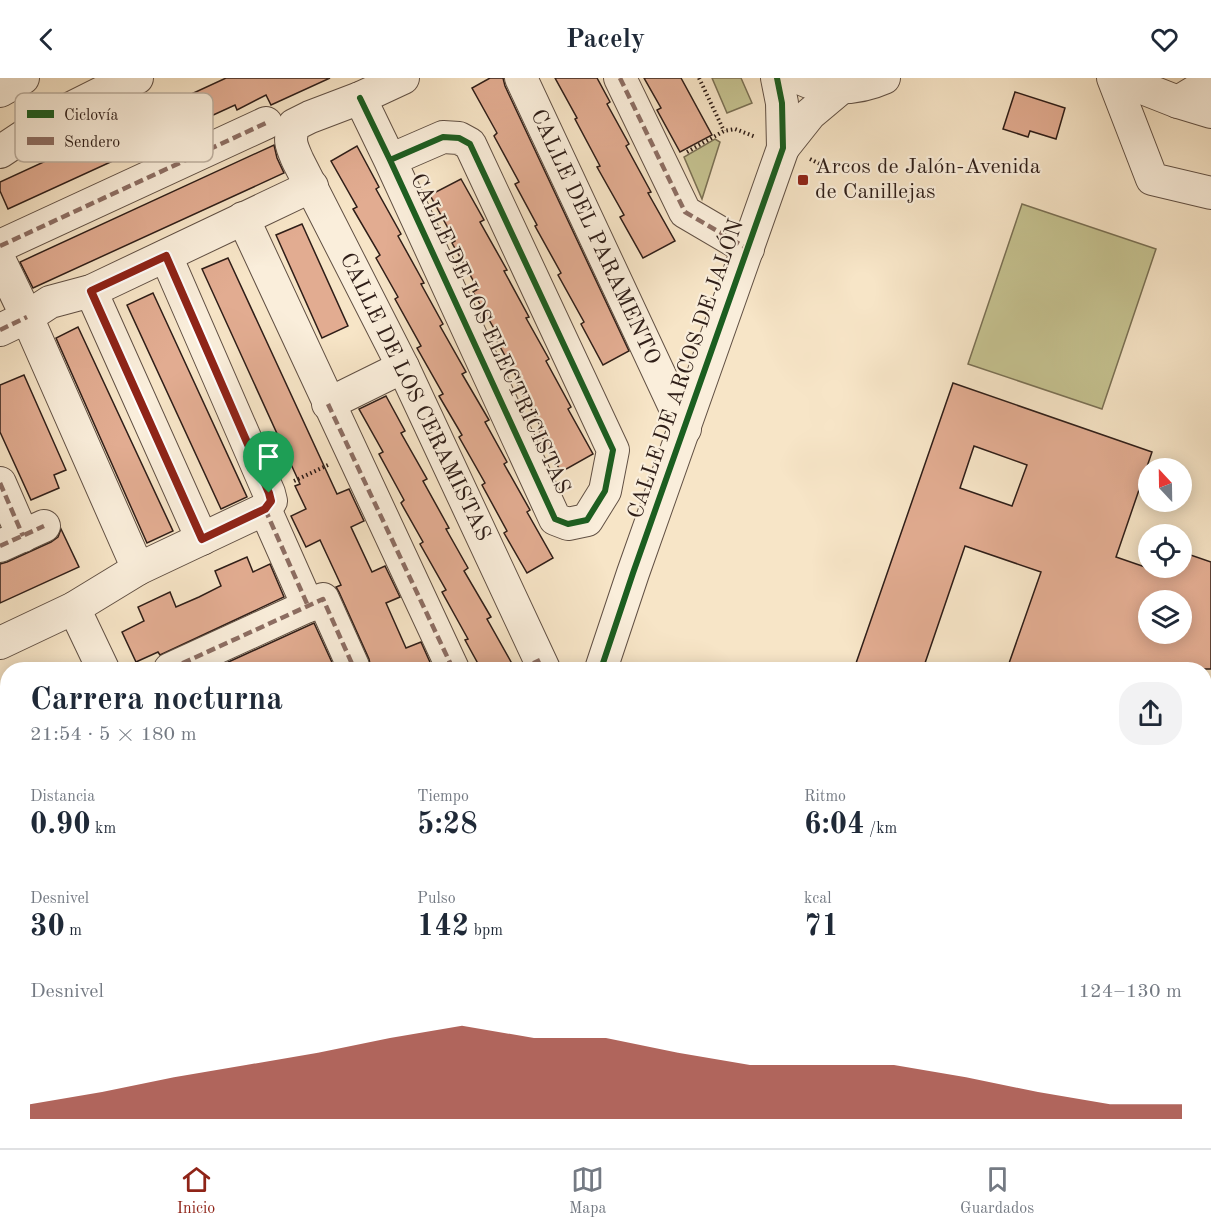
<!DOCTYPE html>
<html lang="es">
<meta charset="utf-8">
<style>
:root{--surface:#fff;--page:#f2f2f3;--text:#1f2937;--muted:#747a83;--line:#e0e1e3;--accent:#8f2418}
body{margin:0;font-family:"Old Standard TT",serif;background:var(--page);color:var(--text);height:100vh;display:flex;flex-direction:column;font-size:22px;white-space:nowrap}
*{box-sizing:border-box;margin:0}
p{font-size:20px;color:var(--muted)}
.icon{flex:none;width:33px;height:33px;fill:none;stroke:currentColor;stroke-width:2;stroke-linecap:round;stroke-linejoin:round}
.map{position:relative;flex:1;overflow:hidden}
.side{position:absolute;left:0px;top:584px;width:1212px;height:488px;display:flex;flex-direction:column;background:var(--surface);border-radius:24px 24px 0 0;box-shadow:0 3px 15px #0003}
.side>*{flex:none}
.needle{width:39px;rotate:338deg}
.controls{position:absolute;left:1138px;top:380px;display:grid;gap:12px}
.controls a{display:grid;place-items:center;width:54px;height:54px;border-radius:50%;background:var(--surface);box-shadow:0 3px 15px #0003;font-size:30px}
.pin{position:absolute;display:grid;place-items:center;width:51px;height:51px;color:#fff;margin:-62px -26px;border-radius:50% 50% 50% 0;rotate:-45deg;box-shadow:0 0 6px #0007}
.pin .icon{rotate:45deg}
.round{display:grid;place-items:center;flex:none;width:63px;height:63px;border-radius:24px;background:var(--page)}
.headline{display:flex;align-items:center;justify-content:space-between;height:102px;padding:0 30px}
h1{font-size:33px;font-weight:700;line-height:45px}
.metrics{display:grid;grid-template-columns:repeat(3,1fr);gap:9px;height:102px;padding:6px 30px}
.metrics div{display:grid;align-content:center}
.metrics b{font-size:30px;font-weight:700}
.metrics small{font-size:16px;font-weight:400}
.metrics p{font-size:16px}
.chart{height:168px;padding:12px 30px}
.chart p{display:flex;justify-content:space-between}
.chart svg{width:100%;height:108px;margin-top:6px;fill:var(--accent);opacity:.7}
header{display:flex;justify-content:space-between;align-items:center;height:78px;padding:0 30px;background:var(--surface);font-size:27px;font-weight:700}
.dock{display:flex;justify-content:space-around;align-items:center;height:84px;border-top:2px solid var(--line);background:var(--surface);font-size:16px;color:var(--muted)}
.dock a{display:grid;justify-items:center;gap:3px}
.dock .current{color:var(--accent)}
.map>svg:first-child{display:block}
.green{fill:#c5c290;stroke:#7a7054;stroke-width:1.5}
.building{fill:#e2ac91;stroke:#2f1e18;stroke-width:1.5;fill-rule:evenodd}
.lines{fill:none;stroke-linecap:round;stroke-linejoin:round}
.minor-casing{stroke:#615044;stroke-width:34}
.path{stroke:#2f1e18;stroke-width:4;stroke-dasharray:1.5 3;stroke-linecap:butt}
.minor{stroke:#faeedb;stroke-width:32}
.quiet{stroke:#8d6e63;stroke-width:4.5;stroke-dasharray:9 4.5;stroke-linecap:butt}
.cycleway-casing{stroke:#faeedb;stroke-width:10}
.cycleway{stroke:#1b5e20;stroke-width:6}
.route-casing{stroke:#fff;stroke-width:12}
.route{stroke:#8f2418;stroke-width:8}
.poi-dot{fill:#8f2418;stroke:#faeedb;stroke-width:2}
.labels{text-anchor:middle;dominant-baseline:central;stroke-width:4.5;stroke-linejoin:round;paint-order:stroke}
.poi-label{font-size:22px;fill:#2f1e18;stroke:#faeedb;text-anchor:start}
.street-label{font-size:22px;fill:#2f1e18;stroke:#faeedb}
.key{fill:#faeedb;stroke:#bdb0a0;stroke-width:1.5}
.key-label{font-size:16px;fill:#2f1e18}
</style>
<header><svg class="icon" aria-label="back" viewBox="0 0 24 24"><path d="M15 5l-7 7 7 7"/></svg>Pacely<svg class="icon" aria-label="heart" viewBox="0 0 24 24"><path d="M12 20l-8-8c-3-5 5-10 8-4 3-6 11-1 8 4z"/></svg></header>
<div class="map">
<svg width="1211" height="1070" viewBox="0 0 1211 1070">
<rect width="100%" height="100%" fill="#f7e5c7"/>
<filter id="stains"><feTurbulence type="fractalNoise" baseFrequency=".00333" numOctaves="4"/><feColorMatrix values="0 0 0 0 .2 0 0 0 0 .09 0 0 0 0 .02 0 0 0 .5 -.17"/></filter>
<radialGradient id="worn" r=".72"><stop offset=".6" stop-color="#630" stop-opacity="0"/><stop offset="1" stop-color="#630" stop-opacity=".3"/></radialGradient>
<!-- green -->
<g class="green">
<path d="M712 0H741L752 25 727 35Z"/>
<path d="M715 61 720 64 702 121 684 79Z"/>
<path d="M1022 126 1156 171 1102 331 968 286Z"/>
</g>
<!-- building -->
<g class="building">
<path d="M226 0H330L271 27 266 17 237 32 235 27 8 131 0 113V104Z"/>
<path d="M490 0H503L505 8 629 273 603 287 581 246 584 244 558 197 561 195 535 148 537 147 515 106 519 104 494 58 497 55 472 10Z"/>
<path d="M555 0H597L610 24 607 26 629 66 626 68 651 114 648 115 675 163 643 180 620 139 624 137 597 89 600 88 575 41 577 40Z"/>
<path d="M644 0H681L712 57 680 74 657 32 661 30Z"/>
<path d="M1015 14 1065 30 1056 61 1030 53 1028 59 1003 51Z"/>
<path d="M274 67 277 80 284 95 33 210 20 184Z"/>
<path d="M357 68 379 109 376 111 401 156 398 158 424 205 421 206 443 246 440 248 466 294 462 296 489 342 485 344 507 384 504 386 530 432 527 434 553 480 527 495 504 455 507 453 482 407 485 405 459 359 462 357 439 318 443 316 417 270 421 268 395 221 398 219 376 180 380 177 353 131 357 129 331 83Z"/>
<path d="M461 101 484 142 480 144 507 192 504 193 529 239 526 240 549 281 546 283 571 329 568 331 593 376 561 394 539 353 542 351 516 304 519 303 493 256 496 254 473 214 478 211 452 165 455 163 430 117Z"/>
<path d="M302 146 348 248 322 260 276 157Z"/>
<path d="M228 180 337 416 349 411 364 443 351 449 372 494 385 488 400 519 386 525 406 570 421 564 433 591H371L369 581 339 514 336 509 341 507 320 462 306 469 291 438 306 431 295 408 300 406 202 191Z"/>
<path d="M153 215 247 419 221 431 127 227Z"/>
<path d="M78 249 173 453 147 465 56 260Z"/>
<path d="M24 297 66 392 54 397 59 410 31 422 0 354V307Z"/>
<path d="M953 305 1152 374 1116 479 1145 489H1182V474L1211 484V591H1007L1041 494 965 468 923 591H854ZM974 368 1027 387 1012 428 960 410ZM1149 522H1182V555H1149Z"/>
<path d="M386 318 405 353 401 355 427 401 423 403 449 450 446 451 468 490 464 493 491 539 487 541 515 591H481L465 562 468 561 442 514 446 512 420 466 423 464 401 425 404 422 379 376 383 374 359 331Z"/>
<path d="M61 451 79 489 0 525V486L7 484 51 464 58 459Z"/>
<path d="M247 479 253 494 270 486 284 519 160 577 158 574 136 584 122 554 144 543 138 529 170 514 176 529 199 519 221 508 215 493Z"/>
<path d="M314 545 335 591H213Z"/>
</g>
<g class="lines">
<!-- minor casing -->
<g class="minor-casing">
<g id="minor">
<path d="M403 0 360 20 310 39 294 47C288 63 292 69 298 83L403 289 544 591"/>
<path d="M521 0 685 351"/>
<path d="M620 0 685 134 748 171"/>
<path d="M799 0C826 13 857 12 884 0"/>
<path d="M1113 0 1152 101 1211 115"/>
<path d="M1117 0 1178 24 1211 34"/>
<path d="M0 13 23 0"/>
<path d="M360 20 390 82 555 441 568 446 587 442 605 413 613 372 470 66 459 60 443 59 390 82"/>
<path d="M1178 24 1211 4"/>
<path d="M783 70 810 36 841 10"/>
<path d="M0 74 51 40 107 12 137 0"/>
<path d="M243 140 453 591"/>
<path d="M0 168 266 45"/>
<path d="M0 183 27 239 138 491"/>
<path d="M91 213 202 461"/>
<path d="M0 252 27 239 50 224 91 213 312 108"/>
<path d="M328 326 403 289"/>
<path d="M0 405 23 458"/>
<path d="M265 431 308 528"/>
<path d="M0 468 44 448"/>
<path d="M74 530 103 591"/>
<path d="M0 565 74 530 138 491 265 431 271 423 269 415 166 178"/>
<path d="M170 591 323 521 353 588"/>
<path d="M601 591 633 495 783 70 782 25 777 0"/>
<path d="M0 705 8 720"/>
<path d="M0 868 8 883"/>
<path d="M0 937 8 933"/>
<path d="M1204 1005 1211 1002"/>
<path d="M0 1062 4 1070"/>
<path d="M89 1064 92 1070"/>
<path d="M180 1064 183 1070"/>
<path d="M270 1064 273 1070"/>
<path d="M353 1064 354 1070"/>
<path d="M1159 1064 1174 1070"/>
<path d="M439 1070 442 1064"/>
<path d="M960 1070 968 1064"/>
</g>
</g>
<!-- path -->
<g class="path">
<path d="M699 0 724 53"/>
<path d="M687 74 724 53 735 51 756 59"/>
<path d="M810 81 820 86"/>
<path d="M294 403 328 387"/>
</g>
<!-- minor -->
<use href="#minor" class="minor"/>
<!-- quiet -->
<g class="quiet">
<path d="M620 0 685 134 748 171"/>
<path d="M0 168 266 45"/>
<path d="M0 252 27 239"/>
<path d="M328 326 453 591"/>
<path d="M0 405 23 458"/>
<path d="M265 431 308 528"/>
<path d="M0 468 44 448"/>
<path d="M170 591 323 521 353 588"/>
<path d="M521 591 540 582"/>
<path d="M0 937 8 933"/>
<path d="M353 1064 354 1070"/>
</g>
<!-- cycleway casing -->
<g class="cycleway-casing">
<g id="cycleway">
<path d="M360 20 390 82 555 441 568 446 587 442 605 413 613 372 470 66 459 60 443 59 390 82"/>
<path d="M601 591 633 495 783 70 782 25 777 0"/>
</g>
</g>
<!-- cycleway -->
<use href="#cycleway" class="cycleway"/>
</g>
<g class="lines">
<!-- route casing -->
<g class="route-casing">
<path id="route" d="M166 178 269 415 271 423 265 431 202 461 91 213Z"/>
</g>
<!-- route -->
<use href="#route" class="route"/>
</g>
<!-- markers -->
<rect class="poi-dot" x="797" y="96" width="12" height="12" rx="3"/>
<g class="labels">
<!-- poi labels -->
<g class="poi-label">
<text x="815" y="89">Arcos de Jalón-Avenida<tspan x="815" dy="25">de Canillejas</tspan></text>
</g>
<!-- street labels -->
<g class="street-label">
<text transform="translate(595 159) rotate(65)">CALLE DEL PARAMENTO</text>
<text transform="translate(490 256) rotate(65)">CALLE DE LOS ELECTRICISTAS</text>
<text transform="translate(686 291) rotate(-71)">CALLE DE ARCOS DE JALÓN</text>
<text transform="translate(415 319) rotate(64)">CALLE DE LOS CERAMISTAS</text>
</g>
</g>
<!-- legend -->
<rect x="15" y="15" width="198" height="69" rx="9" class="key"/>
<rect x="27" y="32" width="27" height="8" fill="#1b5e20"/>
<rect x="27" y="59" width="27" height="8" fill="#8d6e63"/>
<g class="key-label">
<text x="64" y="42">Ciclovía</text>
<text x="64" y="69">Sendero</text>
</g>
<rect width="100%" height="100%" filter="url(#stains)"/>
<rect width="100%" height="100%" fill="url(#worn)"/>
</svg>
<div class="controls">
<a><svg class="needle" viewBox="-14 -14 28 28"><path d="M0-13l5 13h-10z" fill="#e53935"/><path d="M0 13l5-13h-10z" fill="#747a83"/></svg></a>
<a><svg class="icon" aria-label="locate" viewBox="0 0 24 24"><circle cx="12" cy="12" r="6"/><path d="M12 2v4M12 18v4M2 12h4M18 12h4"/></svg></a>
<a><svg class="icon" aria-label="layers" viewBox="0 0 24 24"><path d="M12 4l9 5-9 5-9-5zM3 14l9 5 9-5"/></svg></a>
</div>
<div class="pin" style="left:269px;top:415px;background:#1e9e55"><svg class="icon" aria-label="arrive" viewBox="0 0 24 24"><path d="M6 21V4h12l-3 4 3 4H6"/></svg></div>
<section class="side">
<div class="headline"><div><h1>Carrera nocturna</h1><p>21:54 · 5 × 180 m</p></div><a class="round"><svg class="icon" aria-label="share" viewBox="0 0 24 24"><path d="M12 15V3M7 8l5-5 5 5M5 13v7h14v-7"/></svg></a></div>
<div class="metrics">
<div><p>Distancia</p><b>0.90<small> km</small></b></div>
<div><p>Tiempo</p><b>5:28</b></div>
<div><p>Ritmo</p><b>6:04<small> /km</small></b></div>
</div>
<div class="metrics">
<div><p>Desnivel</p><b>30<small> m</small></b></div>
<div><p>Pulso</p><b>142<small> bpm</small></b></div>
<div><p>kcal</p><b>71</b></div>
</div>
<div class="chart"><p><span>Desnivel</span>124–130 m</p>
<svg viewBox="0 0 160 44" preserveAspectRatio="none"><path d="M0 44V38L10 33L20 27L30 22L40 17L50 11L60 6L70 11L80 11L90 17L100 22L110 22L120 22L130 27L140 33L150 38L160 38V44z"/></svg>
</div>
</section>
</div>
<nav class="dock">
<a class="current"><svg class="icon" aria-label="home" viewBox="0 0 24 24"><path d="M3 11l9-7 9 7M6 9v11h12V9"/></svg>Inicio</a>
<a><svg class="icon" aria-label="map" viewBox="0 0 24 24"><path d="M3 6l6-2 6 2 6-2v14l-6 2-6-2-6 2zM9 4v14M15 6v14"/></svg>Mapa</a>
<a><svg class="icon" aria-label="saved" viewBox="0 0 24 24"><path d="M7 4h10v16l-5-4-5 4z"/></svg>Guardados</a>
</nav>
